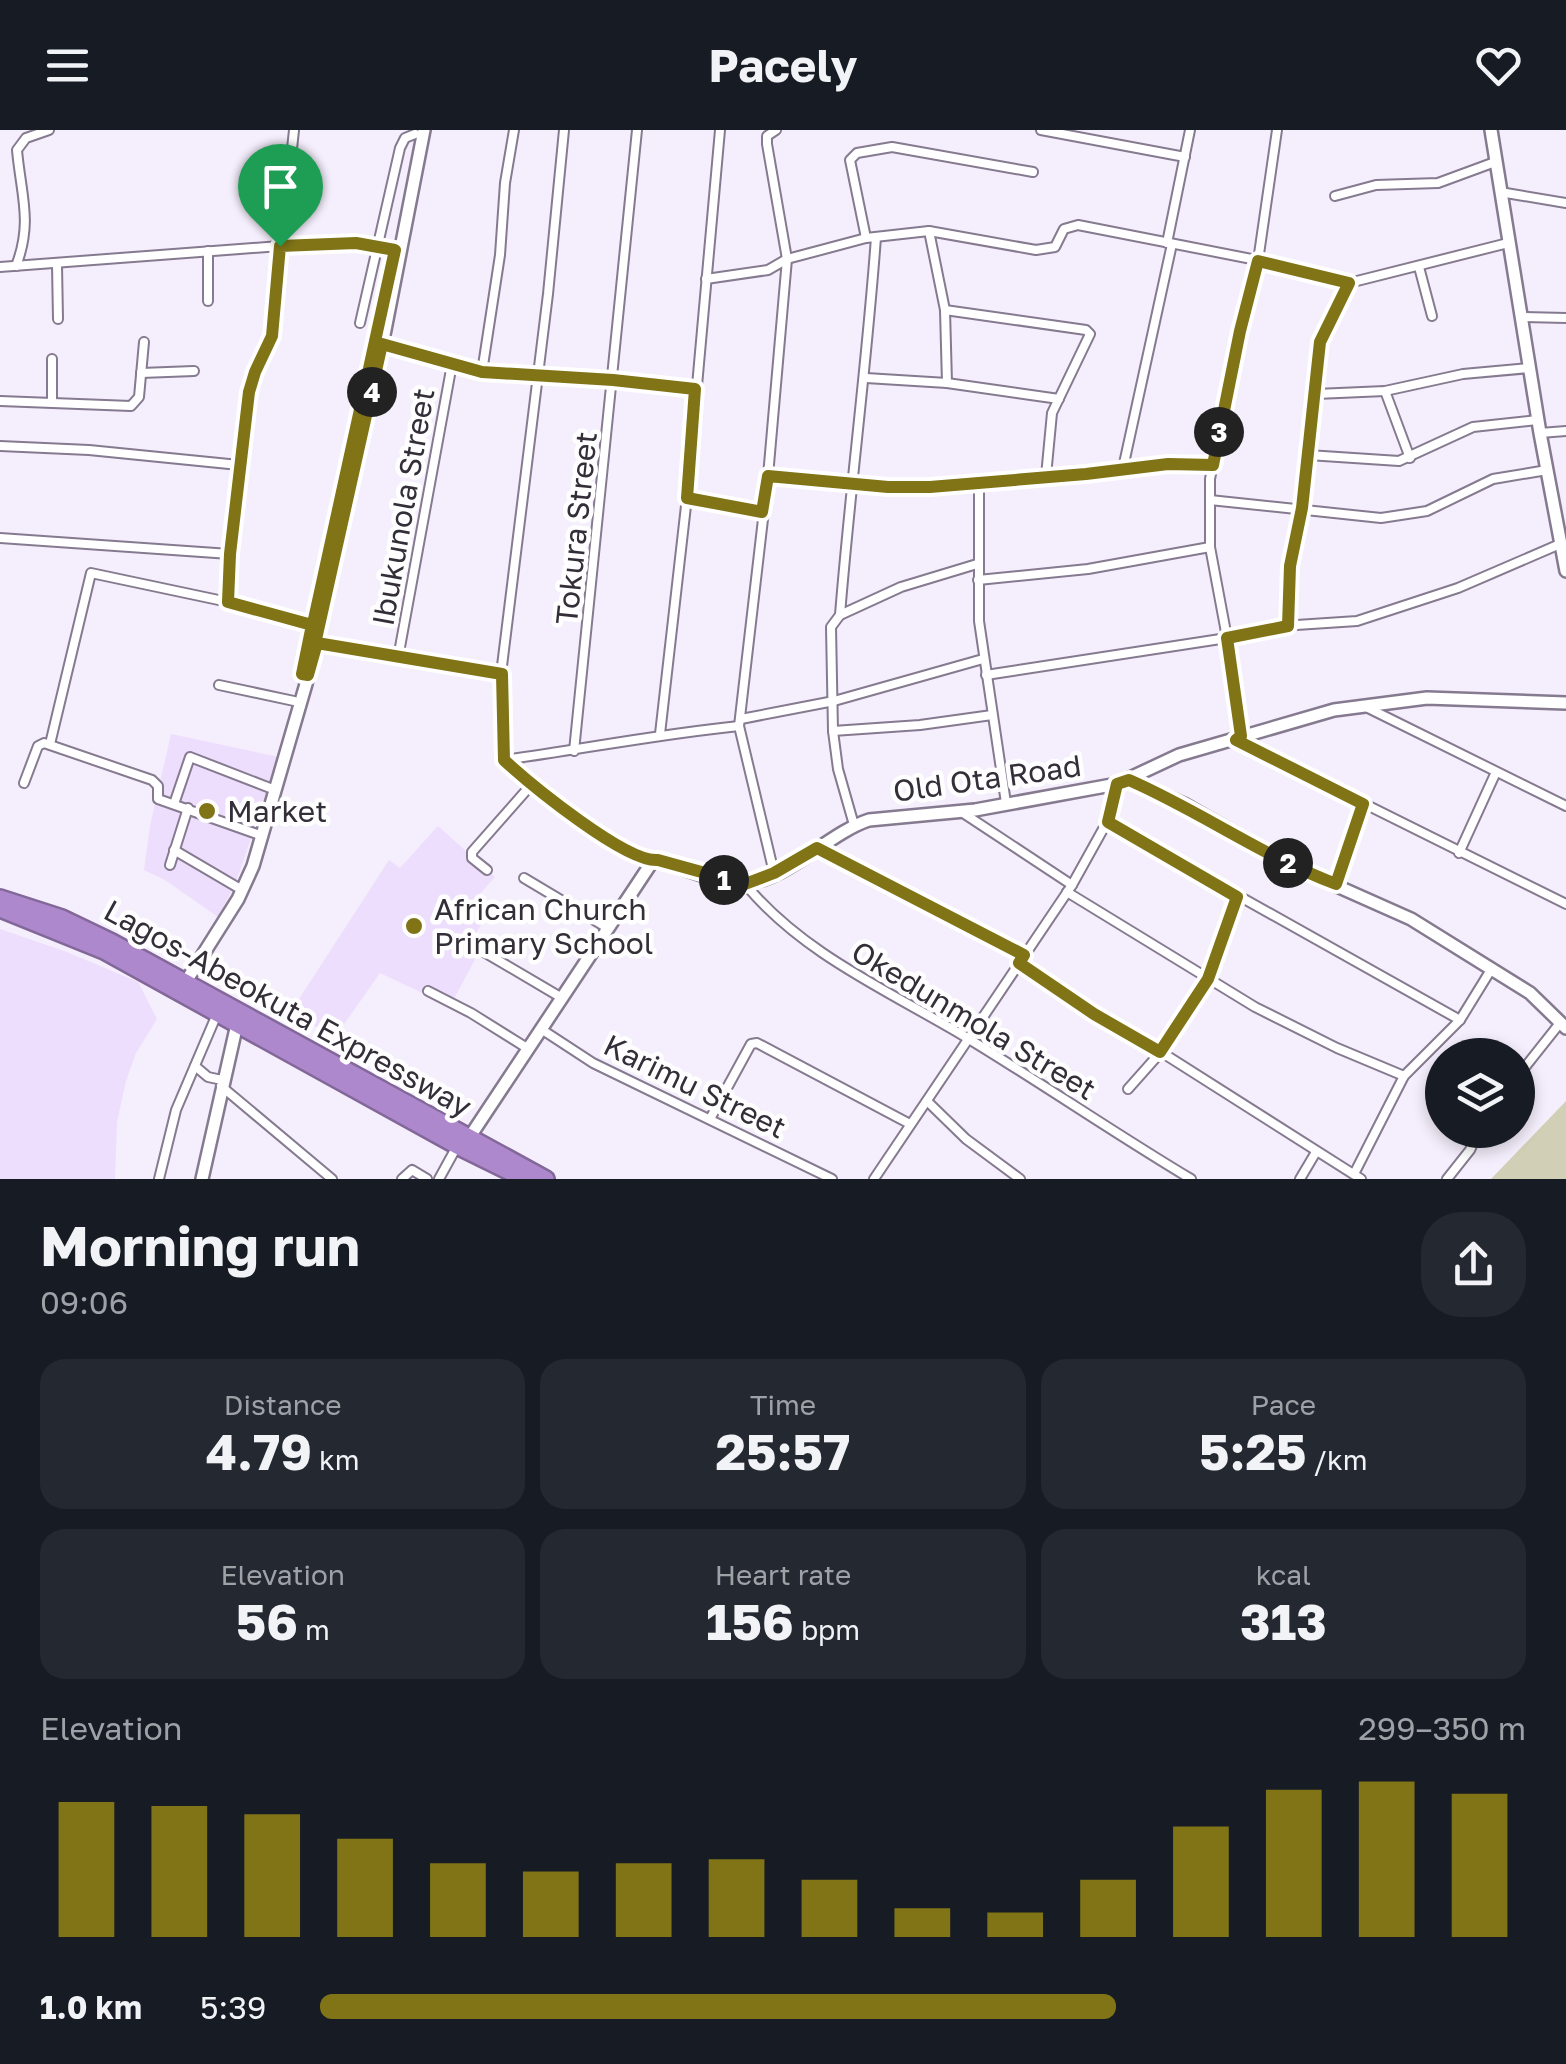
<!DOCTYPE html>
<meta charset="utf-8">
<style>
:root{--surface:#171b24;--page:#242831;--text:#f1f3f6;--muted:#9ea1a6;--accent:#807417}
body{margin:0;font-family:"Golos Text",sans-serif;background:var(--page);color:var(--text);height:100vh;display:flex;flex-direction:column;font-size:38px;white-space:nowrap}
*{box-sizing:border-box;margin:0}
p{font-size:32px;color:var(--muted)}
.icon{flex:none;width:55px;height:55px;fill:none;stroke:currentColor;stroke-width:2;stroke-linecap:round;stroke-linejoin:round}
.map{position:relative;height:1049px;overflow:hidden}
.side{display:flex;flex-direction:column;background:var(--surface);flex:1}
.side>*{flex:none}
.controls{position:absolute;left:1425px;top:908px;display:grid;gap:20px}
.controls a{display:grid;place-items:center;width:110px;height:110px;border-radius:50%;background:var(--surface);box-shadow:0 5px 15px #0003;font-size:50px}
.pin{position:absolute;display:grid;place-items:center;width:85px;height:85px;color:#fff;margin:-102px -42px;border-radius:50% 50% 50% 0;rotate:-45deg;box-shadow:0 0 10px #0007}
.pin .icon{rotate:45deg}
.km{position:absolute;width:50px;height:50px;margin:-25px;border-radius:50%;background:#222;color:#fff;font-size:28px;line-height:50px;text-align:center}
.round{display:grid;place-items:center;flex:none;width:105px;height:105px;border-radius:40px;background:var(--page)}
.head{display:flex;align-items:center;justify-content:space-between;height:170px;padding:0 40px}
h1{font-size:55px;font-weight:700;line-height:75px}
.figures{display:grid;grid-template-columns:repeat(3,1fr);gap:15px;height:170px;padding:10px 40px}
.figures div{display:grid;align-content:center;border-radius:25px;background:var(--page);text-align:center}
.figures b{font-size:50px;font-weight:700}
.figures small{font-size:28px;font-weight:400}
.figures p{font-size:28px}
.chart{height:280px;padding:20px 40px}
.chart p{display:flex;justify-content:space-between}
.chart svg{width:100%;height:180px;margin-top:10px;stroke:var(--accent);stroke-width:6}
ul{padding:0 40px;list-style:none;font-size:32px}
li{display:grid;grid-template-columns:160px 120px 1fr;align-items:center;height:75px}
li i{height:25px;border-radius:12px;background:var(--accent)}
header{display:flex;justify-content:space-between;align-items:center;height:130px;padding:0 40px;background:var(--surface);font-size:45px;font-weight:700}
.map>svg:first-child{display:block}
.built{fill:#eedefd}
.green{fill:#d2cfb7}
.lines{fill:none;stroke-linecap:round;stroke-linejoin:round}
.street-casing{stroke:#857a8f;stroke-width:12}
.secondary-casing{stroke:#857a8f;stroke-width:16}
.highway-casing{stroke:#826898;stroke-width:20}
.street{stroke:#fff;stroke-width:8}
.secondary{stroke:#fff;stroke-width:11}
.highway{stroke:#ad88cc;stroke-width:15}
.route-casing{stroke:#fff;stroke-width:20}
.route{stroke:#807417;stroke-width:12}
.poi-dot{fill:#807417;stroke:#fefefe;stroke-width:4}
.labels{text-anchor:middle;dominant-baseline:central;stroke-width:9;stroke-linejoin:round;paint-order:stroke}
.street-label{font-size:30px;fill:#332e37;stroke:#fefefe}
.poi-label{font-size:30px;fill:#332e37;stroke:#fefefe;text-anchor:start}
</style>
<header><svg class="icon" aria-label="menu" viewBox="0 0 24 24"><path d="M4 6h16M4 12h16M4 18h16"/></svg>Pacely<svg class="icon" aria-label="heart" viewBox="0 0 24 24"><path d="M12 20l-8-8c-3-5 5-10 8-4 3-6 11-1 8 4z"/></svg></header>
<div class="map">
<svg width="1566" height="1049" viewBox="0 0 1566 1049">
<rect width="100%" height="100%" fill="#f5eefc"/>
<!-- built -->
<g class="built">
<path d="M171 604 279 627 235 755 218 787 165 750 144 740 150 696Z"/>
<path d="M438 696 495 747 477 767 492 779 469 813 479 822 450 876 380 843 335 907 290 883 389 730 400 738Z"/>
<path d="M0 799 67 822 138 852 157 889 136 923 126 951 117 992 115 1049H0Z"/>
</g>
<!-- green -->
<path class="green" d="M1566 971V1049H1491Z"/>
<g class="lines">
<!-- street casing -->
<g class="street-casing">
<g id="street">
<path d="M1041 0 1185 27"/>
<path d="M1500 62 1566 73"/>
<path d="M1335 66 1376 55 1438 53 1495 32"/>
<path d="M929 101 945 180 947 253"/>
<path d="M866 108 850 30 857 23 892 17 1033 42"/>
<path d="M1167 113 1190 0"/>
<path d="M208 121V171"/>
<path d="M57 135 58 189"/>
<path d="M16 136C33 92 21 65 17 20L26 8 49 0"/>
<path d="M0 137 280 116 356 113 395 120"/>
<path d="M1419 137 1432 186"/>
<path d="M706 149 768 140 787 129 866 108 929 101 1036 120 1055 117 1064 99 1078 95 1267 132 1349 153 1508 113"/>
<path d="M945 180 1086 200 1090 204 1052 283 1046 346"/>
<path d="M1522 187 1566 188"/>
<path d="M360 193 400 18 405 8 415 4"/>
<path d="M382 214 482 242 613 249 695 259"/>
<path d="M52 229V272"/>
<path d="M482 242 500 125 505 53 514 0"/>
<path d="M141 243 194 241"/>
<path d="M866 248 947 253 1059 269"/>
<path d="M1385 261 1410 328"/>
<path d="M1316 264 1385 261 1463 244 1530 238"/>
<path d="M0 271 131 276 139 267 144 212"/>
<path d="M1540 303 1566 301"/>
<path d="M0 316 89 320 239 335"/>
<path d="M1308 325 1399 331 1473 297 1537 290"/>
<path d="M1123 338 1172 114"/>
<path d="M768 346 888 357H930L1086 344 1169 334 1213 335"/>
<path d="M979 351V491L1006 673"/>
<path d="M687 367 763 382"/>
<path d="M1210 370 1381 388 1427 381 1493 349 1547 340"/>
<path d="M0 408 230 424"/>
<path d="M978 450 1088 439 1210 417"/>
<path d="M228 472 239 335 249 262 255 242 272 206 294 0"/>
<path d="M840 485 901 457 977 434"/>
<path d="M1288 495 1289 436 1302 379 1321 212 1349 153"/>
<path d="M317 513 501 544"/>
<path d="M398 528 452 234"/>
<path d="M986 545 1227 508 1267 497 1357 491 1458 458 1560 414"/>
<path d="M219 555 294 571"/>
<path d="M1364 576 1566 676"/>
<path d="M741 589 834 571 983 529"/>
<path d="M833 601 920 595 992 585"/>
<path d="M660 604 687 367 720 0"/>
<path d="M1241 606 1234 545 1210 417V349L1239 201 1258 131 1277 0"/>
<path d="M1236 610 1566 774"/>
<path d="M50 614 91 443 228 472 312 495"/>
<path d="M574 621 637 0"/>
<path d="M504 630 501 544 548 164 564 0"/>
<path d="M504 630C583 619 660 604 739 596"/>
<path d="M504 630C545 668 600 710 651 731"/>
<path d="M24 653 38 616 44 613 152 650 158 656V669L257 704"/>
<path d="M174 674 190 627 270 658"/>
<path d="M963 683 1072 755"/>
<path d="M1107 692 1460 890"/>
<path d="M854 695 838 639 833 601 831 497 840 485C850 359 867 233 876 107"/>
<path d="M817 718 1024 825"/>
<path d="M174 720 237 757"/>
<path d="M1459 723 1496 642"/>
<path d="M170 735 188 678"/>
<path d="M487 740 472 728V722L531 655"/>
<path d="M774 743 739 596 768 346 787 129 767 14V6L776 0"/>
<path d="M524 748 606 797"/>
<path d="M745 754C803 824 887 860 964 906 1040 952 1114 1003 1191 1049"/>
<path d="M1336 754 1363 674"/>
<path d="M1067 762 1255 877 1337 918 1404 946"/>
<path d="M484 822 562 868"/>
<path d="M1019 833 1094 884 1128 901 1361 1049"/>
<path d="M428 861 471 883 527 918"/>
<path d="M541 899 593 933 832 1049"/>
<path d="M195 936 208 947 222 950"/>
<path d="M1518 946 1560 893"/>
<path d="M221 956 332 1049"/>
<path d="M1128 959 1160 923 1208 849 1237 767"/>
<path d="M927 971 966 1009 1020 1049"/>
<path d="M710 989 751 914 757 913 910 994"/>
<path d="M1354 1044 1404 946 1460 890 1492 838"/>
<path d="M159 1049 176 980 217 884"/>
<path d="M402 1049 412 1040 427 1049"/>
<path d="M439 1049 456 1018"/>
<path d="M874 1049 1072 755 1107 692 1117 654"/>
<path d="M1300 1049 1316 1022"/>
<path d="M1447 1049 1470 1020 1479 1000"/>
</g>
</g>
<!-- secondary casing -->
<g class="secondary-casing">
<g id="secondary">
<path d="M1491 0 1540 303 1566 441"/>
<path d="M351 324 392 132"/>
<path d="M1129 650 1184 674 1294 737 1411 789 1530 863 1566 898"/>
<path d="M185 853 238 769 253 736 306 554 385 200 424 0"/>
<path d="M469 1008 654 729C679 736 720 755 745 753 786 751 829 703 869 690L975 680 1117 654 1179 625 1334 580 1427 568 1566 573"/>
<path d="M202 1049 237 894"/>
</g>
</g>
<!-- highway casing -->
<g class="highway-casing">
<g id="highway">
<path d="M0 768 62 788 112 812 546 1049"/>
<path d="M0 779 104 821 457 1016 524 1049"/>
</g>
</g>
<!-- street -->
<use href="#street" class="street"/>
<!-- secondary -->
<use href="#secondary" class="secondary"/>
<!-- highway -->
<use href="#highway" class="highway"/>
</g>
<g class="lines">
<!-- route casing -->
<g class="route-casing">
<path id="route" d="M280 116 272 206 255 242 249 262 230 424 228 472 312 495 302 544 308 545 317 513 502 544 504 630C530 654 626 733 658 730L745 754 774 743 817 718 1024 825 1019 833 1094 884 1160 922 1208 849 1237 767 1108 692 1117 654 1129 650C1200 681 1264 727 1336 754L1363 674 1236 610 1241 606 1227 508 1288 496 1290 436 1302 378 1320 212 1349 153 1258 131 1240 201 1213 335 1168 334 1086 344 930 357H888L768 346 762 382 687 368 695 259 613 250 482 242 382 214 308 545 302 544 395 120 356 113 280 116"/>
</g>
<!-- route -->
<use href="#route" class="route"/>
</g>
<!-- markers -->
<g class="poi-dot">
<circle cx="207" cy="681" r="10"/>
<circle cx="414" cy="796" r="10"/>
</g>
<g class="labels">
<!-- street labels -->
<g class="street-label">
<text transform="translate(403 377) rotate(-80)">Ibukunola Street</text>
<text transform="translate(576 398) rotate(-84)">Tokura Street</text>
<text transform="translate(987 648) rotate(-8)">Old Ota Road</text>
<text transform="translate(288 878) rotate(29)">Lagos-Abeokuta Expressway</text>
<text transform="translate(974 890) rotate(31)">Okedunmola Street</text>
<text transform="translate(695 956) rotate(26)">Karimu Street</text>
</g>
<!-- poi labels -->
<g class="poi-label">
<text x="227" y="681">Market</text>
<text x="434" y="779">African Church<tspan x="434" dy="34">Primary School</tspan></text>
</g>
</g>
</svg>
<div class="controls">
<a><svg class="icon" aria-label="layers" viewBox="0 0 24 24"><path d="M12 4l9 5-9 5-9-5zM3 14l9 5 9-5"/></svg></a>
</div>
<div class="pin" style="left:280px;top:116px;background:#1e9e55"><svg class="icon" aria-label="arrive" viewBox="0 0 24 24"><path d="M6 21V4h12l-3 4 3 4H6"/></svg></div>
<b class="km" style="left:724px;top:750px">1</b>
<b class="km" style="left:1288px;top:733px">2</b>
<b class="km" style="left:1219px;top:302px">3</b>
<b class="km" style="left:372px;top:262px">4</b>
</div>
<section class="side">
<div class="head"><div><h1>Morning run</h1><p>09:06</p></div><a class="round"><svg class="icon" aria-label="share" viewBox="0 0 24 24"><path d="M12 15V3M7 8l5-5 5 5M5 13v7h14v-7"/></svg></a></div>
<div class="figures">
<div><p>Distance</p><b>4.79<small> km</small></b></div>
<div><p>Time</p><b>25:57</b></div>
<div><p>Pace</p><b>5:25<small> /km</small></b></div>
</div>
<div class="figures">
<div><p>Elevation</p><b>56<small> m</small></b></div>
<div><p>Heart rate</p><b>156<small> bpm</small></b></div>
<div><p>kcal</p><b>313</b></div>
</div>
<div class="chart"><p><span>Elevation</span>299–350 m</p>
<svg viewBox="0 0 160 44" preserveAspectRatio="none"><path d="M5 44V11M15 44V12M25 44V14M35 44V20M45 44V26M55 44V28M65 44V26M75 44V25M85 44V30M95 44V37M105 44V38M115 44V30M125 44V17M135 44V8M145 44V6M155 44V9"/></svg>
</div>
<ul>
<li><b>1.0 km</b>5:39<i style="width:66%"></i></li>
</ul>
</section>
